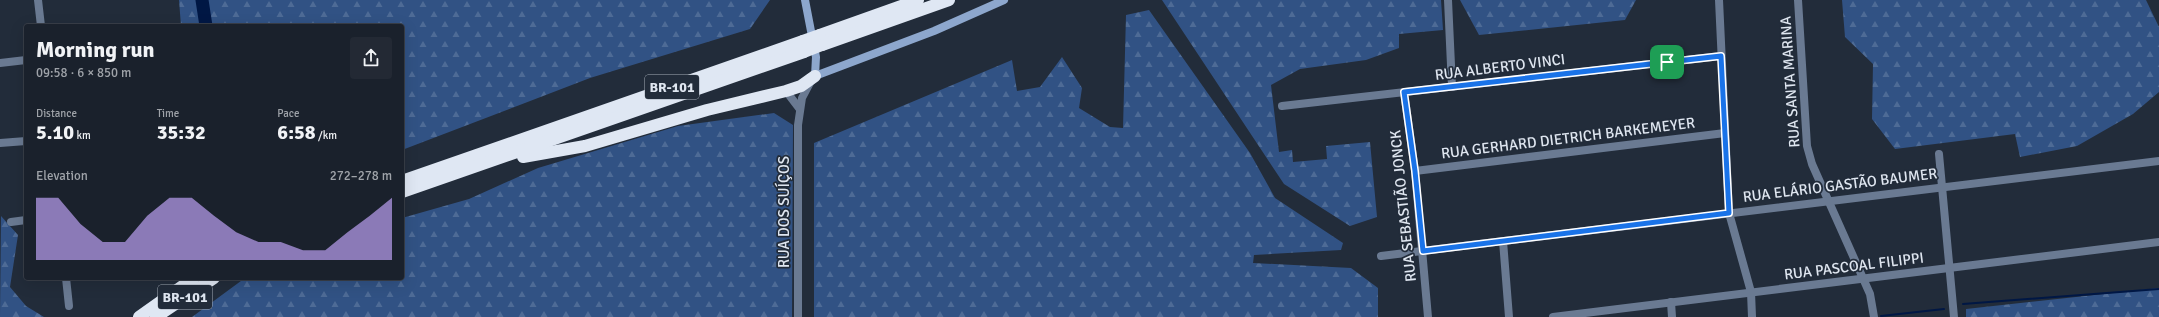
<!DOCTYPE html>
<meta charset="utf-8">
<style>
:root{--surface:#1a212c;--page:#232934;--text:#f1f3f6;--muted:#9fa3a9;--line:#383e48;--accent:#bca0f2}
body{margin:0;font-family:Signika,sans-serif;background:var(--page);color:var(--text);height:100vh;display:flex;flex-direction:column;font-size:15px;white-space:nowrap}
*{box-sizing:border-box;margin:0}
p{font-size:13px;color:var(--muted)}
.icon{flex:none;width:22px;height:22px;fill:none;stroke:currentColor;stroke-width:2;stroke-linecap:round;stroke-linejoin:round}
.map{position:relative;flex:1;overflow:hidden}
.drawer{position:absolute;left:24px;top:24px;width:380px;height:256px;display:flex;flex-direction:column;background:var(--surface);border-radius:4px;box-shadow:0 4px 16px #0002,0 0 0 1px var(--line)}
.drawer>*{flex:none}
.pin{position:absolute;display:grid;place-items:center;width:34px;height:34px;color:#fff;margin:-17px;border-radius:8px;box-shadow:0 2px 6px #0006}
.round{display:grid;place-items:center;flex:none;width:42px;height:42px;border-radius:4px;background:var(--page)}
.overview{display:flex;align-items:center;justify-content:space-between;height:68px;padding:0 12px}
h1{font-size:22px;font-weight:700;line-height:30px}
.figures{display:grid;grid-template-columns:repeat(3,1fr);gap:6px;height:68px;padding:4px 12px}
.figures div{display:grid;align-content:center}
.figures b{font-size:20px;font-weight:700}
.figures small{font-size:11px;font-weight:400}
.figures p{font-size:11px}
.chart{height:112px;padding:8px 12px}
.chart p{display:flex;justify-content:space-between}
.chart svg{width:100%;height:72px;margin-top:4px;fill:var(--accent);opacity:.7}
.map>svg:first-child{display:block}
.forest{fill:url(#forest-firs)}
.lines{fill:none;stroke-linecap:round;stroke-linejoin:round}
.stream{stroke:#001744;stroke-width:2}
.river{stroke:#001744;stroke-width:13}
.minor{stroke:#6a7a92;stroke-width:8}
.tertiary{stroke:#6a7a92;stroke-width:8}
.secondary{stroke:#8da7cd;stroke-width:8}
.motorway{stroke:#dfe7f3;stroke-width:12}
.motorway-bridge{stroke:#dfe7f3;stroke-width:12}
.route-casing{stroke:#fff;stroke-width:8}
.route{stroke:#1a73e8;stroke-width:5}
.labels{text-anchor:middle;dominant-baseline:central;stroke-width:3.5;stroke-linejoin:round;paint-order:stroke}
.shield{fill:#222c3a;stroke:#a6aeb9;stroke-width:1}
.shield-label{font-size:14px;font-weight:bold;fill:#dfe6f0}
.street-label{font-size:15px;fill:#dfe6f0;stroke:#222c3a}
</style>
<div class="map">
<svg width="2159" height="317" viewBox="0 0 2159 317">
<defs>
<pattern id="forest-firs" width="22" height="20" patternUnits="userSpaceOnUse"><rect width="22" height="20" fill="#315284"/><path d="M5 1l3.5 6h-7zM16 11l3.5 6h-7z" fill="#4e6b96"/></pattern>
</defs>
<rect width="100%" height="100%" fill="#222c3a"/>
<!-- forest -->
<g class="forest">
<path d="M179 0H770L750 29 590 78 402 150V26H181Z"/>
<path d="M1162 0H1441L1443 30 1399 34V48L1366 60 1300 69 1271 85 1279 152 1292 150 1293 162 1327 159 1326 146 1370 142 1377 217 1350 226 1284 184Z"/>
<path d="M1460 0H1636L1625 20 1479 35Z"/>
<path d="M1842 0H2146L2159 27V92L2133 114 2077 146 2020 157 2015 134 1895 149 1872 119 1873 64 1845 37Z"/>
<path d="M1149 10 1250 153 1275 198 1343 243 1341 250 1254 255 1253 263 1351 268 1378 288V317H814V143L1012 60 1017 91 1040 87 1062 57 1082 88 1079 108 1110 127 1123 128 1126 15Z"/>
<path d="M774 113 793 125 792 317H192L245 278H402V218L469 199 538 168 678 126Z"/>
<path d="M1 216 18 235 10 287 26 306 44 317H0Z"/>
<path d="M2159 288V317H1966V309Z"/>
</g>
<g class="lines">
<!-- stream -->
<g class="stream">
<path d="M1963 304 2159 289"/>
<path d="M1881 316 1944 309"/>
</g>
<!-- river -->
<path class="river" d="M202 0 206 26"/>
<!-- minor -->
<g class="minor">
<path d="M38 0 41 26"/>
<path d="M1448 0 1452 87"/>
<path d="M1719 0 1729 213 1751 292 1752 317"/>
<path d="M1798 0 1807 146 1812 164 1870 294 1874 317"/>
<path d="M0 63 26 60"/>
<path d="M1404 92 1415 171 1428 317"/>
<path d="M1282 106 1721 56"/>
<path d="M0 143 26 141"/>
<path d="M1939 154 1954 317"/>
<path d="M1415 171 1725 133"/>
<path d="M11 222 26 220"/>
<path d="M1503 241 1509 317"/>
<path d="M1381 256 2159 161"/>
<path d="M66 278 69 306"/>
<path d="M1671 302 1672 317"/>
<path d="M1553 317 2159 242"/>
</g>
<!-- tertiary -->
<g class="tertiary">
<path d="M786 91 799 108"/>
<path d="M798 317V125L802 98 811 81"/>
</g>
<!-- secondary -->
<path class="secondary" d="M805 0 816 57 815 76 934 31 1004 0"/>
<!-- motorway -->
<g class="motorway">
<path d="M820 35 918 0"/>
<path d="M822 45 949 0"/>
<path d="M523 157 585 146 707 110 786 91 801 86 815 76"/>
<path d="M402 181 803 41"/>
<path d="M402 192 804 52"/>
<path d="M139 317 194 278"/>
<path d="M156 317 214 278"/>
</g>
<!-- motorway-bridge -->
<g class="motorway-bridge">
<path d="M803 41 820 35"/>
<path d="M804 52 822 45"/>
</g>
</g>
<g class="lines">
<!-- route casing -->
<g class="route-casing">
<path id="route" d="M1721 56 1729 213 1423 251 1415 171 1404 92Z"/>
</g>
<!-- route -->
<use href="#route" class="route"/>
</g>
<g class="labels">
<!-- shield labels -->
<g class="shield">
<rect x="645" y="75" width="54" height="24" rx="3"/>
<rect x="158" y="285" width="54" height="24" rx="3"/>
</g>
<g class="shield-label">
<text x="672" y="87">BR-101</text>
<text x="185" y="297">BR-101</text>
</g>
<!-- street labels -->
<g class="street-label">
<text transform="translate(1500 67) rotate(-7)">RUA ALBERTO VINCI</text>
<text transform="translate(1790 82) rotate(-94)">RUA SANTA MARINA</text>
<text transform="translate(1568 138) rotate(-7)">RUA GERHARD DIETRICH BARKEMEYER</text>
<text transform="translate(1840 185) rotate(-7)">RUA ELÁRIO GASTÃO BAUMER</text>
<text transform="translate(1403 206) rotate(-96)">RUA SEBASTIÃO JONCK</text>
<text transform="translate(784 212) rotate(-90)">RUA DOS SUÍÇOS</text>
<text transform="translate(1854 266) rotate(-7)">RUA PASCOAL FILIPPI</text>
</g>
</g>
</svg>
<div class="pin" style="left:1667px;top:62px;background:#1e9e55"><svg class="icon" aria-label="arrive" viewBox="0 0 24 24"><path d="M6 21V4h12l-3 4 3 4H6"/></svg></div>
<section class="drawer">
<div class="overview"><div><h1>Morning run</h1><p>09:58 · 6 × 850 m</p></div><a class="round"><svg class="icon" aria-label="share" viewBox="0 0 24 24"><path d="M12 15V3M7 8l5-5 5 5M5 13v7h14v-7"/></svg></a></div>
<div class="figures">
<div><p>Distance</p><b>5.10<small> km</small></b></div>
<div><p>Time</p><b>35:32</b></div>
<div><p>Pace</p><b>6:58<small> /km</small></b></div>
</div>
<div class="chart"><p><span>Elevation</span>272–278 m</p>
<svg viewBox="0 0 160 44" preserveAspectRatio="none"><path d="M0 44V6L10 6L20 22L30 33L40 33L50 17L60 6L70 6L80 17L90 27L100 33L110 33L120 38L130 38L140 27L150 17L160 6V44z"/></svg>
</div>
</section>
</div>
